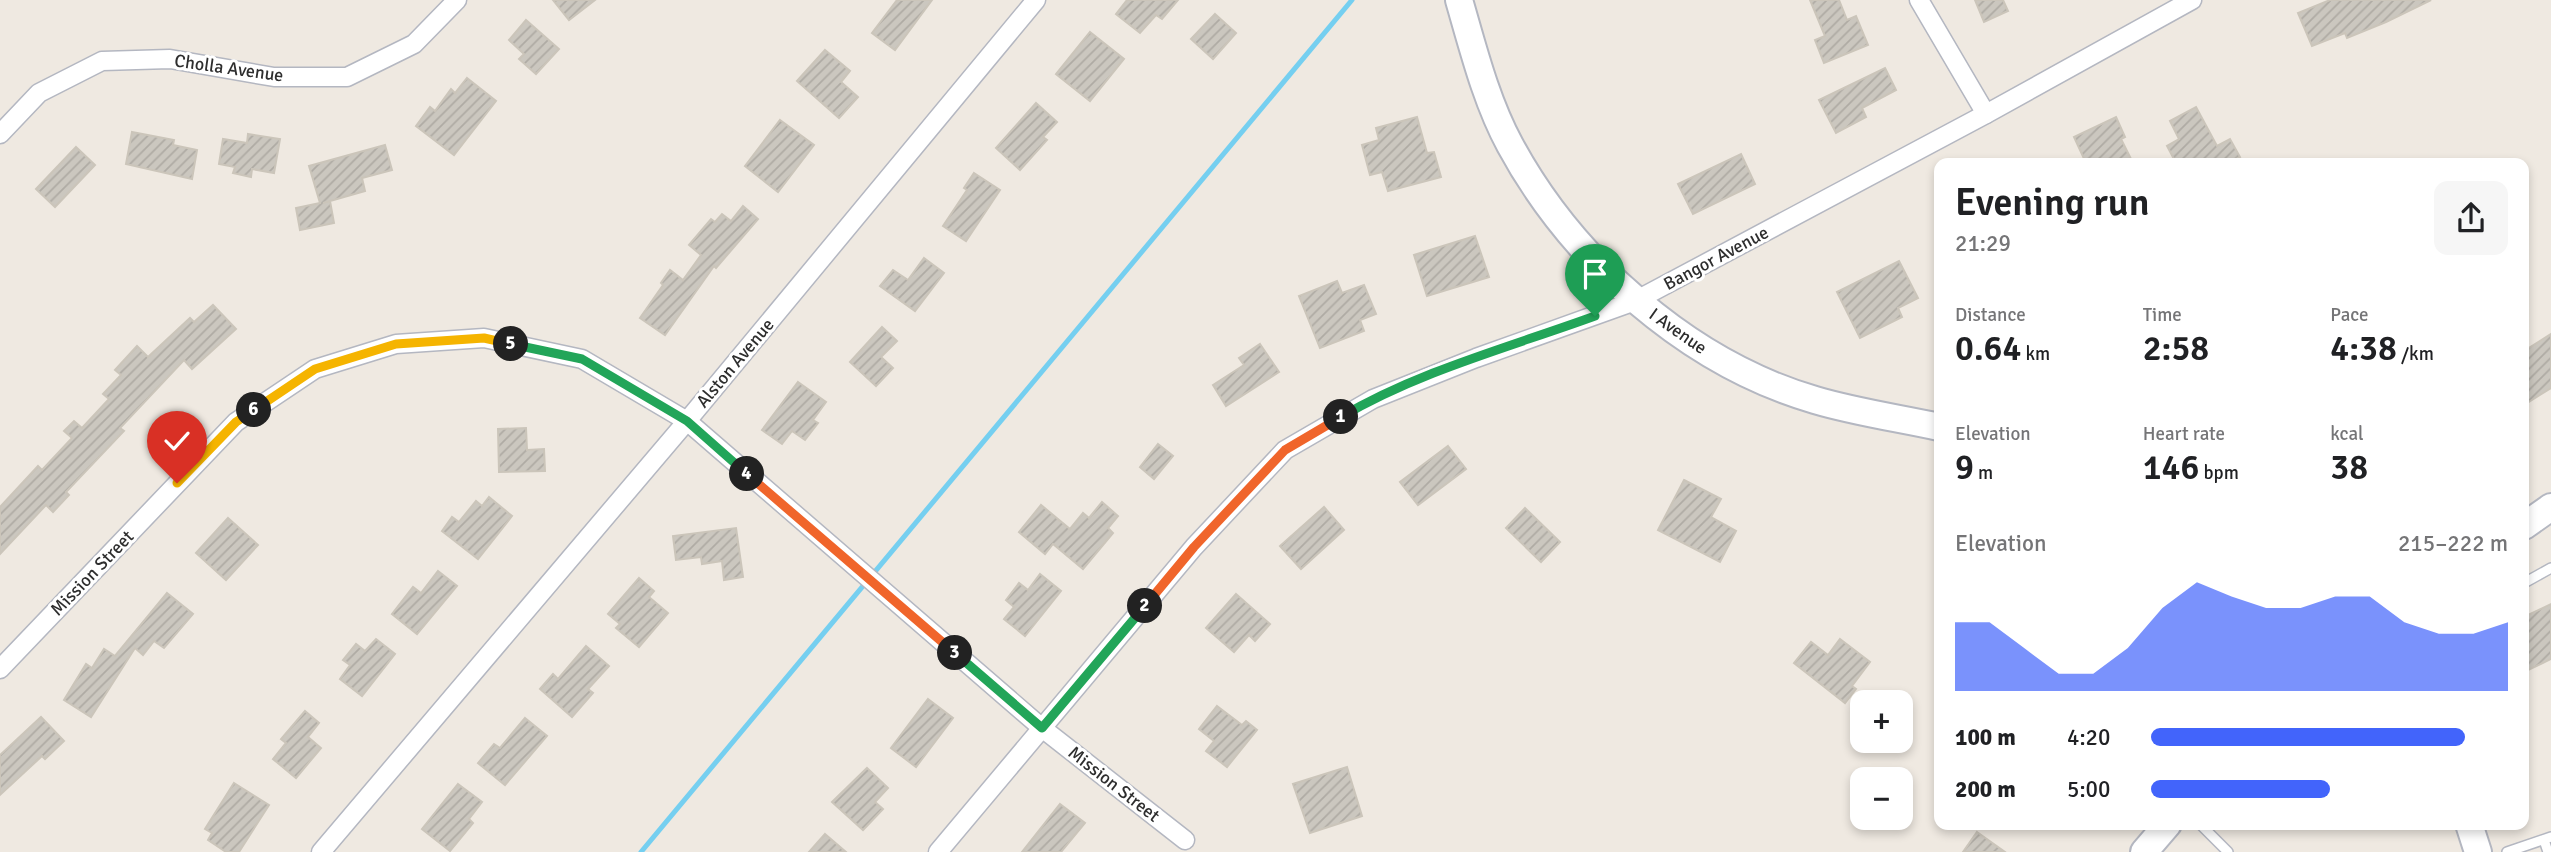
<!DOCTYPE html>
<meta charset="utf-8">
<style>
:root{--surface:#fff;--page:#f6f6f6;--text:#202124;--muted:#757577;--accent:#4264fb}
body{margin:0;font-family:Signika,sans-serif;background:var(--page);color:var(--text);height:100vh;display:flex;flex-direction:column;font-size:26px;white-space:nowrap}
*{box-sizing:border-box;margin:0}
p{font-size:23px;color:var(--muted)}
.icon{flex:none;width:38px;height:38px;fill:none;stroke:currentColor;stroke-width:2;stroke-linecap:round;stroke-linejoin:round}
.map{position:relative;flex:1;overflow:hidden}
.drawer{position:absolute;left:1934px;top:158px;width:595px;height:672px;display:flex;flex-direction:column;background:var(--surface);border-radius:14px;box-shadow:0 4px 10px #0003}
.drawer>*{flex:none}
.buttons{position:absolute;left:1850px;top:690px;display:grid;gap:14px}
.buttons a{display:grid;place-items:center;width:63px;height:63px;border-radius:14px;background:var(--surface);box-shadow:0 4px 10px #0003;font-size:35px}
.pin{position:absolute;display:grid;place-items:center;width:60px;height:60px;color:#fff;margin:-72px -30px;border-radius:50% 50% 50% 0;rotate:-45deg;box-shadow:0 0 7px #0007}
.pin .icon{rotate:45deg}
.km{position:absolute;width:35px;height:35px;margin:-18px;border-radius:50%;background:#222;color:#fff;font-size:19px;line-height:35px;text-align:center}
.round{display:grid;place-items:center;flex:none;width:74px;height:74px;border-radius:14px;background:var(--page)}
.summary{display:flex;align-items:center;justify-content:space-between;height:119px;padding:0 21px}
h1{font-size:38px;font-weight:600;line-height:52px}
.stats{display:grid;grid-template-columns:repeat(3,1fr);gap:10px;height:119px;padding:7px 21px}
.stats div{display:grid;align-content:center}
.stats b{font-size:35px;font-weight:600}
.stats small{font-size:19px;font-weight:400}
.stats p{font-size:19px}
.chart{height:196px;padding:14px 21px}
.chart p{display:flex;justify-content:space-between}
.chart svg{width:100%;height:126px;margin-top:7px;fill:var(--accent);opacity:.7}
ul{padding:0 21px;list-style:none;font-size:23px}
li{display:grid;grid-template-columns:112px 84px 1fr;align-items:center;height:52px}
li i{height:18px;border-radius:9px;background:var(--accent)}
.map>svg:first-child{display:block}
.lines{fill:none;stroke-linecap:round;stroke-linejoin:round}
.stream{stroke:#75cff0;stroke-width:5}
.building{fill:url(#building-hatch);stroke:#cbc5ba;stroke-width:2}
.lane-casing{stroke:#b4b7c1;stroke-width:12}
.street-casing{stroke:#b4b7c1;stroke-width:21}
.secondary-casing{stroke:#b4b7c1;stroke-width:30}
.lane{stroke:#fff;stroke-width:9}
.street{stroke:#fff;stroke-width:18}
.secondary{stroke:#fff;stroke-width:26}
.split-1-casing{stroke:#fff;stroke-width:14}
.split-2-casing{stroke:#fff;stroke-width:14}
.split-3-casing{stroke:#fff;stroke-width:14}
.split-4-casing{stroke:#fff;stroke-width:14}
.split-5-casing{stroke:#fff;stroke-width:14}
.split-6-casing{stroke:#fff;stroke-width:14}
.split-7-casing{stroke:#fff;stroke-width:14}
.split-1{stroke:#22a559;stroke-width:9}
.split-2{stroke:#f0652b;stroke-width:9}
.split-3{stroke:#22a559;stroke-width:9}
.split-4{stroke:#f0652b;stroke-width:9}
.split-5{stroke:#22a559;stroke-width:9}
.split-6{stroke:#f5b400;stroke-width:9}
.split-7{stroke:#f5b400;stroke-width:9}
.labels{text-anchor:middle;dominant-baseline:central;stroke-width:6;stroke-linejoin:round;paint-order:stroke}
.street-label{font-size:18px;fill:#2e2e2e;stroke:#fff}
</style>
<div class="map">
<svg width="2551" height="852" viewBox="0 0 2551 852">
<defs>
<pattern id="building-hatch" width="6" height="6" patternUnits="userSpaceOnUse" patternTransform="scale(1.75)"><rect width="6" height="6" fill="#cbc7bf"/><path d="M-1 1l2-2M0 6l6-6M5 7l2-2" fill="none" stroke="#afaba4"/></pattern>
</defs>
<rect width="100%" height="100%" fill="#efe9e1"/>
<g class="lines">
<!-- stream -->
<path class="stream" d="M641 852 1352 0"/>
</g>
<!-- building -->
<g class="building">
<path d="M553 0H595L569 20Z"/>
<path d="M897 0H932L895 50 872 33Z"/>
<path d="M1127 0H1178L1162 19 1156 15 1140 33 1116 14Z"/>
<path d="M1810 0H1839L1847 20 1856 16 1868 45 1824 63 1815 40 1825 36Z"/>
<path d="M1975 0H2003L2008 11 1984 22Z"/>
<path d="M2330 0H2431L2386 22 2347 38 2345 33 2312 46 2298 13Z"/>
<path d="M1215 14 1236 33 1213 59 1191 39Z"/>
<path d="M526 20 559 49 536 74 519 59 524 54 509 40Z"/>
<path d="M1090 32 1124 59 1090 101 1056 74Z"/>
<path d="M825 50 850 71 841 82 858 97 839 118 797 81Z"/>
<path d="M1885 68 1896 90 1862 108 1866 117 1836 133 1819 100Z"/>
<path d="M467 78 496 101 454 155 416 126 430 107 435 111 451 89 455 93Z"/>
<path d="M1036 103 1057 122 1043 137 1047 140 1020 170 996 148Z"/>
<path d="M2196 107 2217 146 2230 139 2240 157 2229 163H2176L2167 146 2179 139 2170 121Z"/>
<path d="M1417 117 1427 153 1434 152 1441 177 1388 191 1382 172 1370 175 1362 145 1379 140 1376 128Z"/>
<path d="M2116 117 2125 137 2121 139 2133 163H2086L2074 137Z"/>
<path d="M780 120 814 145 778 192 745 166Z"/>
<path d="M132 132 174 140 173 145 197 150 192 179 126 164Z"/>
<path d="M248 134 280 139 274 173 252 169 251 177 233 173 235 167 219 164 223 139 247 143Z"/>
<path d="M385 145 392 170 362 178 365 191 323 203 330 201 334 223 300 230 296 208 320 203 309 166Z"/>
<path d="M76 147 95 165 55 207 36 189Z"/>
<path d="M1741 154 1755 184 1693 214 1678 184Z"/>
<path d="M974 173 1000 190 966 241 943 226 967 190 964 188Z"/>
<path d="M743 206 758 219 716 268 714 266 665 335 640 318 663 285 661 283 670 270 683 280 701 255 689 245 711 219 715 222 722 214 731 221Z"/>
<path d="M1475 236 1489 277 1427 296 1414 255Z"/>
<path d="M924 258 944 273 915 311 880 286 893 270 908 280Z"/>
<path d="M1899 261 1918 298 1898 308 1902 317 1860 338 1837 292Z"/>
<path d="M1337 281 1342 293 1364 285 1376 314 1360 320 1364 331 1320 348 1299 296Z"/>
<path d="M213 305 236 329 192 369 184 360 120 428 124 431 66 492 69 495 53 512 46 505 0 554V507L38 466 42 470 72 438 64 431 74 421 82 428 109 399 103 394 121 375 115 370 137 346 148 357 190 318 194 322Z"/>
<path d="M882 327 897 341 881 357 893 368 876 386 850 362Z"/>
<path d="M2551 334V388L2524 405V351Z"/>
<path d="M1260 344 1279 372 1226 406 1213 385 1244 365 1239 358Z"/>
<path d="M798 382 826 402 813 420 818 423 805 440 792 431 782 444 762 430Z"/>
<path d="M526 428 527 450 544 449 545 471 499 472 498 429Z"/>
<path d="M1158 444 1173 456 1154 479 1140 467Z"/>
<path d="M1448 446 1466 469 1418 505 1400 482Z"/>
<path d="M1684 480 1721 499 1711 517 1736 531 1720 562 1658 530Z"/>
<path d="M489 497 512 516 478 559 442 531 452 517 459 522 476 501 482 506Z"/>
<path d="M1102 502 1118 516 1108 528 1113 533 1083 569 1053 544 1045 554 1019 532 1041 505 1070 529 1083 513 1089 518Z"/>
<path d="M1324 507 1344 530 1301 569 1280 546Z"/>
<path d="M1525 508 1560 542 1541 562 1506 528Z"/>
<path d="M228 518 258 545 226 580 196 553Z"/>
<path d="M736 528 743 577 724 580 722 561 702 564 701 557 676 560 673 536Z"/>
<path d="M438 571 457 586 417 634 392 614 413 587 421 593Z"/>
<path d="M1040 574 1061 591 1025 636 1004 619 1014 607 1006 600 1019 583 1028 590Z"/>
<path d="M639 578 654 591 649 597 668 613 639 647 616 628 620 624 608 614Z"/>
<path d="M167 593 193 614 164 648 154 641 143 655 135 648 91 717 64 700 86 664 92 668 104 649 115 656Z"/>
<path d="M1236 594 1270 624 1255 641 1249 635 1234 652 1206 628Z"/>
<path d="M2551 604V659L2524 672V617Z"/>
<path d="M376 639 395 654 362 696 340 679 350 665 343 660 356 644 365 651Z"/>
<path d="M1840 639 1870 662 1852 686 1856 689 1845 703 1794 663 1811 642 1828 655Z"/>
<path d="M586 646 609 666 588 689 593 693 572 717 540 689 553 674 558 679Z"/>
<path d="M928 699 953 718 916 767 891 748Z"/>
<path d="M1217 706 1242 725 1246 721 1257 730 1227 767 1206 751 1214 741 1199 729Z"/>
<path d="M305 711 319 723 308 737 321 748 296 778 273 759 286 743 281 739Z"/>
<path d="M41 717 64 741 45 759 42 756 0 795V755Z"/>
<path d="M525 718 547 736 505 785 478 763 494 744 500 748Z"/>
<path d="M1347 767 1362 816 1310 833 1293 784Z"/>
<path d="M867 768 888 788 875 802 883 809 863 830 832 802Z"/>
<path d="M234 783 269 805 239 852H226L208 840 212 833 205 829Z"/>
<path d="M458 784 482 802 469 819 473 823 450 851 422 829Z"/>
<path d="M1060 804 1085 823 1061 852H1022Z"/>
<path d="M1977 832 2005 852H1963Z"/>
<path d="M825 834 846 852H809Z"/>
</g>
<g class="lines">
<!-- lane casing -->
<g class="lane-casing">
<g id="lane">
<path d="M2524 583 2551 568"/>
<path d="M2200 824 2228 852"/>
<path d="M2544 840 2548 852"/>
<path d="M2507 852 2551 837"/>
</g>
</g>
<!-- street casing -->
<g class="street-casing">
<g id="street">
<path d="M1919 0 1986 114"/>
<path d="M0 134 39 93 102 61 170 59 274 77H347L414 44 457 0"/>
<path d="M0 669 236 422 315 369 396 344 484 338 582 359 687 421 1042 728 1185 840"/>
<path d="M321 852 687 421 1036 0"/>
<path d="M938 852 1194 547 1285 450 1373 399 1476 358 1635 301 1986 114 2192 0"/>
</g>
</g>
<!-- secondary casing -->
<g class="secondary-casing">
<g id="secondary">
<path d="M1459 0C1473 48 1486 101 1510 145 1572 260 1688 363 1815 400 1855 412 1898 418 1939 427"/>
<path d="M2524 526 2551 507"/>
<path d="M2469 824 2478 852"/>
<path d="M2144 852 2168 824"/>
</g>
</g>
<!-- lane -->
<use href="#lane" class="lane"/>
<!-- street -->
<use href="#street" class="street"/>
<!-- secondary -->
<use href="#secondary" class="secondary"/>
</g>
<g class="lines">
<!-- split-1 casing -->
<g class="split-1-casing">
<path id="split-1" d="M1341 417C1419 371 1510 347 1595 316"/>
</g>
<!-- split-2 casing -->
<g class="split-2-casing">
<path id="split-2" d="M1145 606 1194 547 1285 450 1341 417"/>
</g>
<!-- split-3 casing -->
<g class="split-3-casing">
<path id="split-3" d="M955 653 1042 728 1145 606"/>
</g>
<!-- split-4 casing -->
<g class="split-4-casing">
<path id="split-4" d="M747 474 955 653"/>
</g>
<!-- split-5 casing -->
<g class="split-5-casing">
<path id="split-5" d="M511 344 582 359 687 421 747 474"/>
</g>
<!-- split-6 casing -->
<g class="split-6-casing">
<path id="split-6" d="M254 410 315 369 396 344 484 338 511 344"/>
</g>
<!-- split-7 casing -->
<g class="split-7-casing">
<path id="split-7" d="M177 483 236 422 254 410"/>
</g>
<!-- split-1 -->
<use href="#split-1" class="split-1"/>
<!-- split-2 -->
<use href="#split-2" class="split-2"/>
<!-- split-3 -->
<use href="#split-3" class="split-3"/>
<!-- split-4 -->
<use href="#split-4" class="split-4"/>
<!-- split-5 -->
<use href="#split-5" class="split-5"/>
<!-- split-6 -->
<use href="#split-6" class="split-6"/>
<!-- split-7 -->
<use href="#split-7" class="split-7"/>
</g>
<g class="labels">
<!-- street labels -->
<g class="street-label">
<text transform="translate(229 68) rotate(8)">Cholla Avenue</text>
<text transform="translate(1716 258) rotate(-28)">Bangor Avenue</text>
<text transform="translate(1678 331) rotate(35)">I Avenue</text>
<text transform="translate(735 363) rotate(-50)">Alston Avenue</text>
<text transform="translate(92 573) rotate(-46)">Mission Street</text>
<text transform="translate(1114 784) rotate(38)">Mission Street</text>
</g>
</g>
</svg>
<div class="buttons">
<a>+</a>
<a>−</a>
</div>
<div class="pin" style="left:1595px;top:316px;background:#1e9e55"><svg class="icon" aria-label="arrive" viewBox="0 0 24 24"><path d="M6 21V4h12l-3 4 3 4H6"/></svg></div>
<div class="pin" style="left:177px;top:483px;background:#d93025"><svg class="icon" aria-label="check" viewBox="0 0 24 24"><path d="M5 12l5 5 9-10"/></svg></div>
<b class="km" style="left:1341px;top:417px">1</b>
<b class="km" style="left:1145px;top:606px">2</b>
<b class="km" style="left:955px;top:653px">3</b>
<b class="km" style="left:747px;top:474px">4</b>
<b class="km" style="left:511px;top:344px">5</b>
<b class="km" style="left:254px;top:410px">6</b>
<section class="drawer">
<div class="summary"><div><h1>Evening run</h1><p>21:29</p></div><a class="round"><svg class="icon" aria-label="share" viewBox="0 0 24 24"><path d="M12 15V3M7 8l5-5 5 5M5 13v7h14v-7"/></svg></a></div>
<div class="stats">
<div><p>Distance</p><b>0.64<small> km</small></b></div>
<div><p>Time</p><b>2:58</b></div>
<div><p>Pace</p><b>4:38<small> /km</small></b></div>
</div>
<div class="stats">
<div><p>Elevation</p><b>9<small> m</small></b></div>
<div><p>Heart rate</p><b>146<small> bpm</small></b></div>
<div><p>kcal</p><b>38</b></div>
</div>
<div class="chart"><p><span>Elevation</span>215–222 m</p>
<svg viewBox="0 0 160 44" preserveAspectRatio="none"><path d="M0 44V20L10 20L20 29L30 38L40 38L50 29L60 15L70 6L80 11L90 15L100 15L110 11L120 11L130 20L140 24L150 24L160 20V44z"/></svg>
</div>
<ul>
<li><b>100 m</b>4:20<i style="width:88%"></i></li>
<li><b>200 m</b>5:00<i style="width:50%"></i></li>
</ul>
</section>
</div>
